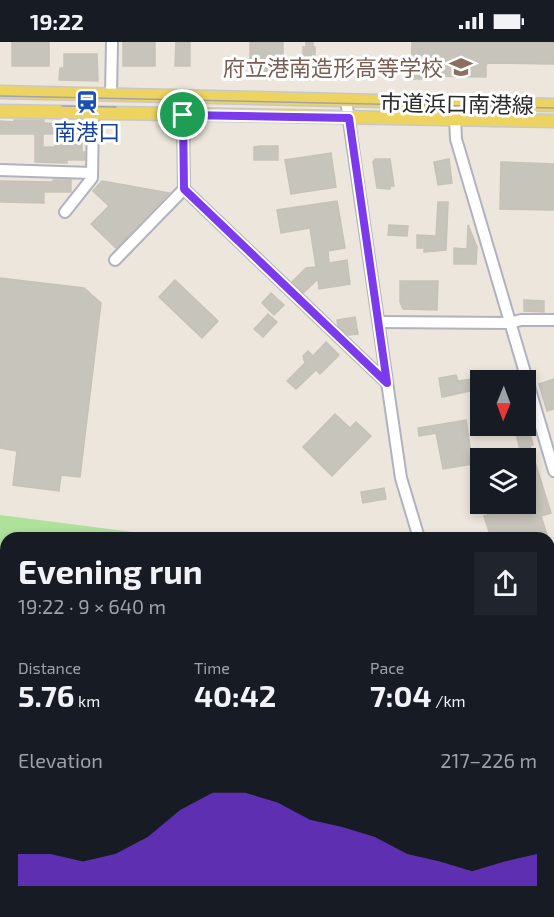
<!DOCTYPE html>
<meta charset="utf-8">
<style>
:root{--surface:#171b24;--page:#20242c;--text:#f1f3f6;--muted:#9ea1a6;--accent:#7c3aed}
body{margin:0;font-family:"Exo 2","Noto Sans JP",sans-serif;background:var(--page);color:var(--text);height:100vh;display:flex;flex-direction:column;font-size:22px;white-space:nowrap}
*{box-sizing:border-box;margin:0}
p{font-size:20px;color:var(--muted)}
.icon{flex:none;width:33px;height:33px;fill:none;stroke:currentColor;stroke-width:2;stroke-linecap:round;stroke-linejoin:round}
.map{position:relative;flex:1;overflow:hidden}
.details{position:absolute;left:0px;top:490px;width:555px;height:386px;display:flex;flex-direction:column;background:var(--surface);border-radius:18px 18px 0 0;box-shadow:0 3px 9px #0003}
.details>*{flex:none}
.needle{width:39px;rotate:181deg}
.buttons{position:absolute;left:470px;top:328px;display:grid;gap:12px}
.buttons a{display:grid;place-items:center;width:66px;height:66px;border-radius:0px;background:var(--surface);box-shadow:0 3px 9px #0003;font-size:30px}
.pin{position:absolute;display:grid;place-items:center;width:51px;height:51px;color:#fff;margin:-26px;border:3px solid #fff;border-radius:50%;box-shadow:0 2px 6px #0007}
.round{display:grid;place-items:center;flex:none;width:63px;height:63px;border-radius:0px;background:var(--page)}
.summary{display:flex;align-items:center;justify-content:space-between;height:102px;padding:0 18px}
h1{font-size:33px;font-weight:700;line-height:45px}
.figures{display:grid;grid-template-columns:repeat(3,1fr);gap:9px;height:102px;padding:6px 18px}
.figures div{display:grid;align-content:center}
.figures b{font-size:30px;font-weight:700}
.figures small{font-size:16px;font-weight:400}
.figures p{font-size:16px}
.chart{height:168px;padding:12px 18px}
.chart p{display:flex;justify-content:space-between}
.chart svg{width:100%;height:108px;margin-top:6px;fill:var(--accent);opacity:.7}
.status{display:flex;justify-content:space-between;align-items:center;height:42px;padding:0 30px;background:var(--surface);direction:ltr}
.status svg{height:16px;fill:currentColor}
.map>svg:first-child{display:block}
.green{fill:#afe19b}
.water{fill:#72c5ec}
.building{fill:#c7c4bb;stroke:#c7c2b6;stroke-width:1.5;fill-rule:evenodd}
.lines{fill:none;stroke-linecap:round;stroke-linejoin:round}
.minor-casing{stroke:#b0b2be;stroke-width:14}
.major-casing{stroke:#c8c8c8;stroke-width:15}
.minor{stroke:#fff;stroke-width:10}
.major{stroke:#edd461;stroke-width:12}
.tram{stroke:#a0a1b4;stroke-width:1.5}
.route-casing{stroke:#fff;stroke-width:12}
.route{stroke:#7c3aed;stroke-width:8}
.labels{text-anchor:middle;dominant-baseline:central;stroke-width:6;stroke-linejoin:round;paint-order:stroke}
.education-label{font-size:22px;fill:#785e54;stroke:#fff;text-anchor:end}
.street-label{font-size:22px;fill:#2a2a2a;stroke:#fff}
.transit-label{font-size:22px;fill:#164399;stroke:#fff}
</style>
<div class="status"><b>19:22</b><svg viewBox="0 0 49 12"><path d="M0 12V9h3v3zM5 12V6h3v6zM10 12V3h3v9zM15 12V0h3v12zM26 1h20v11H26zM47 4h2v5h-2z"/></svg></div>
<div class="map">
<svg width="554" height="875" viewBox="0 0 554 875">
<rect width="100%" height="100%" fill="#ece6dd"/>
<!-- green -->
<path class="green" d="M0 473 156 493 161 496H6V635L0 633Z"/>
<!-- water -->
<path class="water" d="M0 633 6 635V870H451L452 875H0Z"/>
<!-- building -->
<g class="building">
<rect x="12" y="0" width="37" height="24"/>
<rect x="123" y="0" width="32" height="24"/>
<path d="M176 0H190V24H175Z"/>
<path d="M250 0H283V31L250 30Z"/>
<path d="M306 0H313V5H315V16H319V30L303 29V5H306Z"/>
<path d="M412 0H554V22L490 21 486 22V35L428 34V37H411Z"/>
<path d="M64 12H97L98 39 59 38 60 26H64Z"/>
<path d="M14 78H44V81L82 82V110H85V118H67V121L35 120V92H0V79L14 80ZM43 92H56L55 105H43Z"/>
<path d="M260 104H278V118H254V105Z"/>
<path d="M331 111 336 145 291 152 285 118Z"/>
<path d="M375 117H390L394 144H390V147L377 146 373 120Z"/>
<path d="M449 117 452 141 438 143 434 120Z"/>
<path d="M501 120 554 122V168L500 167Z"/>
<path d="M53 138H71V150H44V161L0 160V139L53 140Z"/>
<path d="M102 139 169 151 116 206 91 182 109 164 93 149Z"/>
<path d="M337 159 345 206 328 209 329 221 347 218 350 242 319 247 318 237 303 251 292 240 306 226 316 225 310 186 281 191 277 168Z"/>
<path d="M438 160H448L446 208 424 210V206H417V193L436 194Z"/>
<path d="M389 183 408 184 407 194 388 193Z"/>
<path d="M468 183 477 205 476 222H454V206L467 207Z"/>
<path d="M0 236 84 246 101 261 80 435 61 433 59 449 13 443 17 409 0 406Z"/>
<path d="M175 238 218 279 202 296 159 255Z"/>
<path d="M400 239H438L437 268 403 267 400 260Z"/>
<path d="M271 251 284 263 274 273 262 261Z"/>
<path d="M524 258 544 259V270L524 269Z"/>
<path d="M268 272 277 280 263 295 254 287Z"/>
<path d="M355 275 358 292 348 293 338 284 337 278Z"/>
<path d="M326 300 339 313 320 332 316 328 296 347 287 339 305 321 303 314 308 309 313 314Z"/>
<path d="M456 333 458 339 480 336V347L442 355 439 336Z"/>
<path d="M554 337V367L547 369 539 342Z"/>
<path d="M335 372 350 386 356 380 371 394 332 434 303 405Z"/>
<path d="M466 378 471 411 482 409 484 417H480V439L473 422 443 427 436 391 419 394 418 386Z"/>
<path d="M529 388 533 403 530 404 551 471 541 474 548 496H491L484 474 503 468 501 462H525V417H522L516 390Z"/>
<path d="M384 446 386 457 363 461 361 450Z"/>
</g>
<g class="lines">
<!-- minor casing -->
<g class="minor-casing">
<g id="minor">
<path d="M111 53 112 0"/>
<path d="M346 58 401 436 419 496"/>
<path d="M183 73 184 147 387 341"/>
<path d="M455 77 456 97 554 429"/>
<path d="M0 128 92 131"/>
<path d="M65 170 92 136 93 71"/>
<path d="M115 218 184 147"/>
<path d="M379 280 509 281 521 278H554"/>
<path d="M549 755 554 773"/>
<path d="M484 870 485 875"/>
</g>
</g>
<!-- major casing -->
<g class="major-casing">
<g id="major">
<path d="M0 50 554 63"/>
<path d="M0 69 554 79"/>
</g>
</g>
<!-- minor -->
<use href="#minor" class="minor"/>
<!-- major -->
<use href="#major" class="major"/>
<!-- tram -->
<g class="tram">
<path d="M0 54 554 66"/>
<path d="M62 64 116 65"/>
</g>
</g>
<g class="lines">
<!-- route casing -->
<g class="route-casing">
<path id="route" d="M183 73 349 76 387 341 184 147Z"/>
</g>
<!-- route -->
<use href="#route" class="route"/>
</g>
<!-- icons -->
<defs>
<g id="school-bare" transform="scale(1.8)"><path d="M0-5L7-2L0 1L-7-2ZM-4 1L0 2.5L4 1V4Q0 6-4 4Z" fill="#8d6e63" stroke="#fff" stroke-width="2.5" paint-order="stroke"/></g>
<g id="station-bare" transform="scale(1.8)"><path d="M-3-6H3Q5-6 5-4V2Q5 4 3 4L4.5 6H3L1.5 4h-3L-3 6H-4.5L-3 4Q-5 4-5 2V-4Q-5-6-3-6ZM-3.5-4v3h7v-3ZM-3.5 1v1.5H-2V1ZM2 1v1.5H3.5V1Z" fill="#1a4fb4" stroke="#fff" stroke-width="2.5" paint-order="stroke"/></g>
</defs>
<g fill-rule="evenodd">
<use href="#school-bare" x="461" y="25"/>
<use href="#station-bare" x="87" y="60"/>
</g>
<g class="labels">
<!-- education labels -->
<g class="education-label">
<text x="443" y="25">府立港南造形高等学校</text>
</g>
<!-- street labels -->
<g class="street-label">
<text transform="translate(457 61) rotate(1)">市道浜口南港線</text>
</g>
<!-- transit labels -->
<g class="transit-label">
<text x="87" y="89">南港口</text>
</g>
</g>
</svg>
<div class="buttons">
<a><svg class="needle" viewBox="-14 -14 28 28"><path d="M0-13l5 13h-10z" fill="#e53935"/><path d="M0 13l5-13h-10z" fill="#9ea1a6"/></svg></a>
<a><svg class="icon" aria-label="layers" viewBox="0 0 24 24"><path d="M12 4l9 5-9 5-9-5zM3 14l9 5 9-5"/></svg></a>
</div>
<div class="pin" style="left:183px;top:73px;background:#1e9e55"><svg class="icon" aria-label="arrive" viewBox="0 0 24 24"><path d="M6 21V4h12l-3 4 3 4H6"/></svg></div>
<section class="details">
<div class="summary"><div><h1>Evening run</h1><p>19:22 · 9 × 640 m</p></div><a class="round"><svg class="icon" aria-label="share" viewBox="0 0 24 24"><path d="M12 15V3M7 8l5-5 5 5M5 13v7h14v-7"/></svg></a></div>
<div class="figures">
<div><p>Distance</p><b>5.76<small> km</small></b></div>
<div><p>Time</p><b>40:42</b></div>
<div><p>Pace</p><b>7:04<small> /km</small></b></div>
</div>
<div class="chart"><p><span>Elevation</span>217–226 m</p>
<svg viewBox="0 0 160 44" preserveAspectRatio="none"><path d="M0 44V31L10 31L20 34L30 31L40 24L50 13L60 6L70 6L80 10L90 17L100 20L110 24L120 31L130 34L140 38L150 34L160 31V44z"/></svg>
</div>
</section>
</div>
